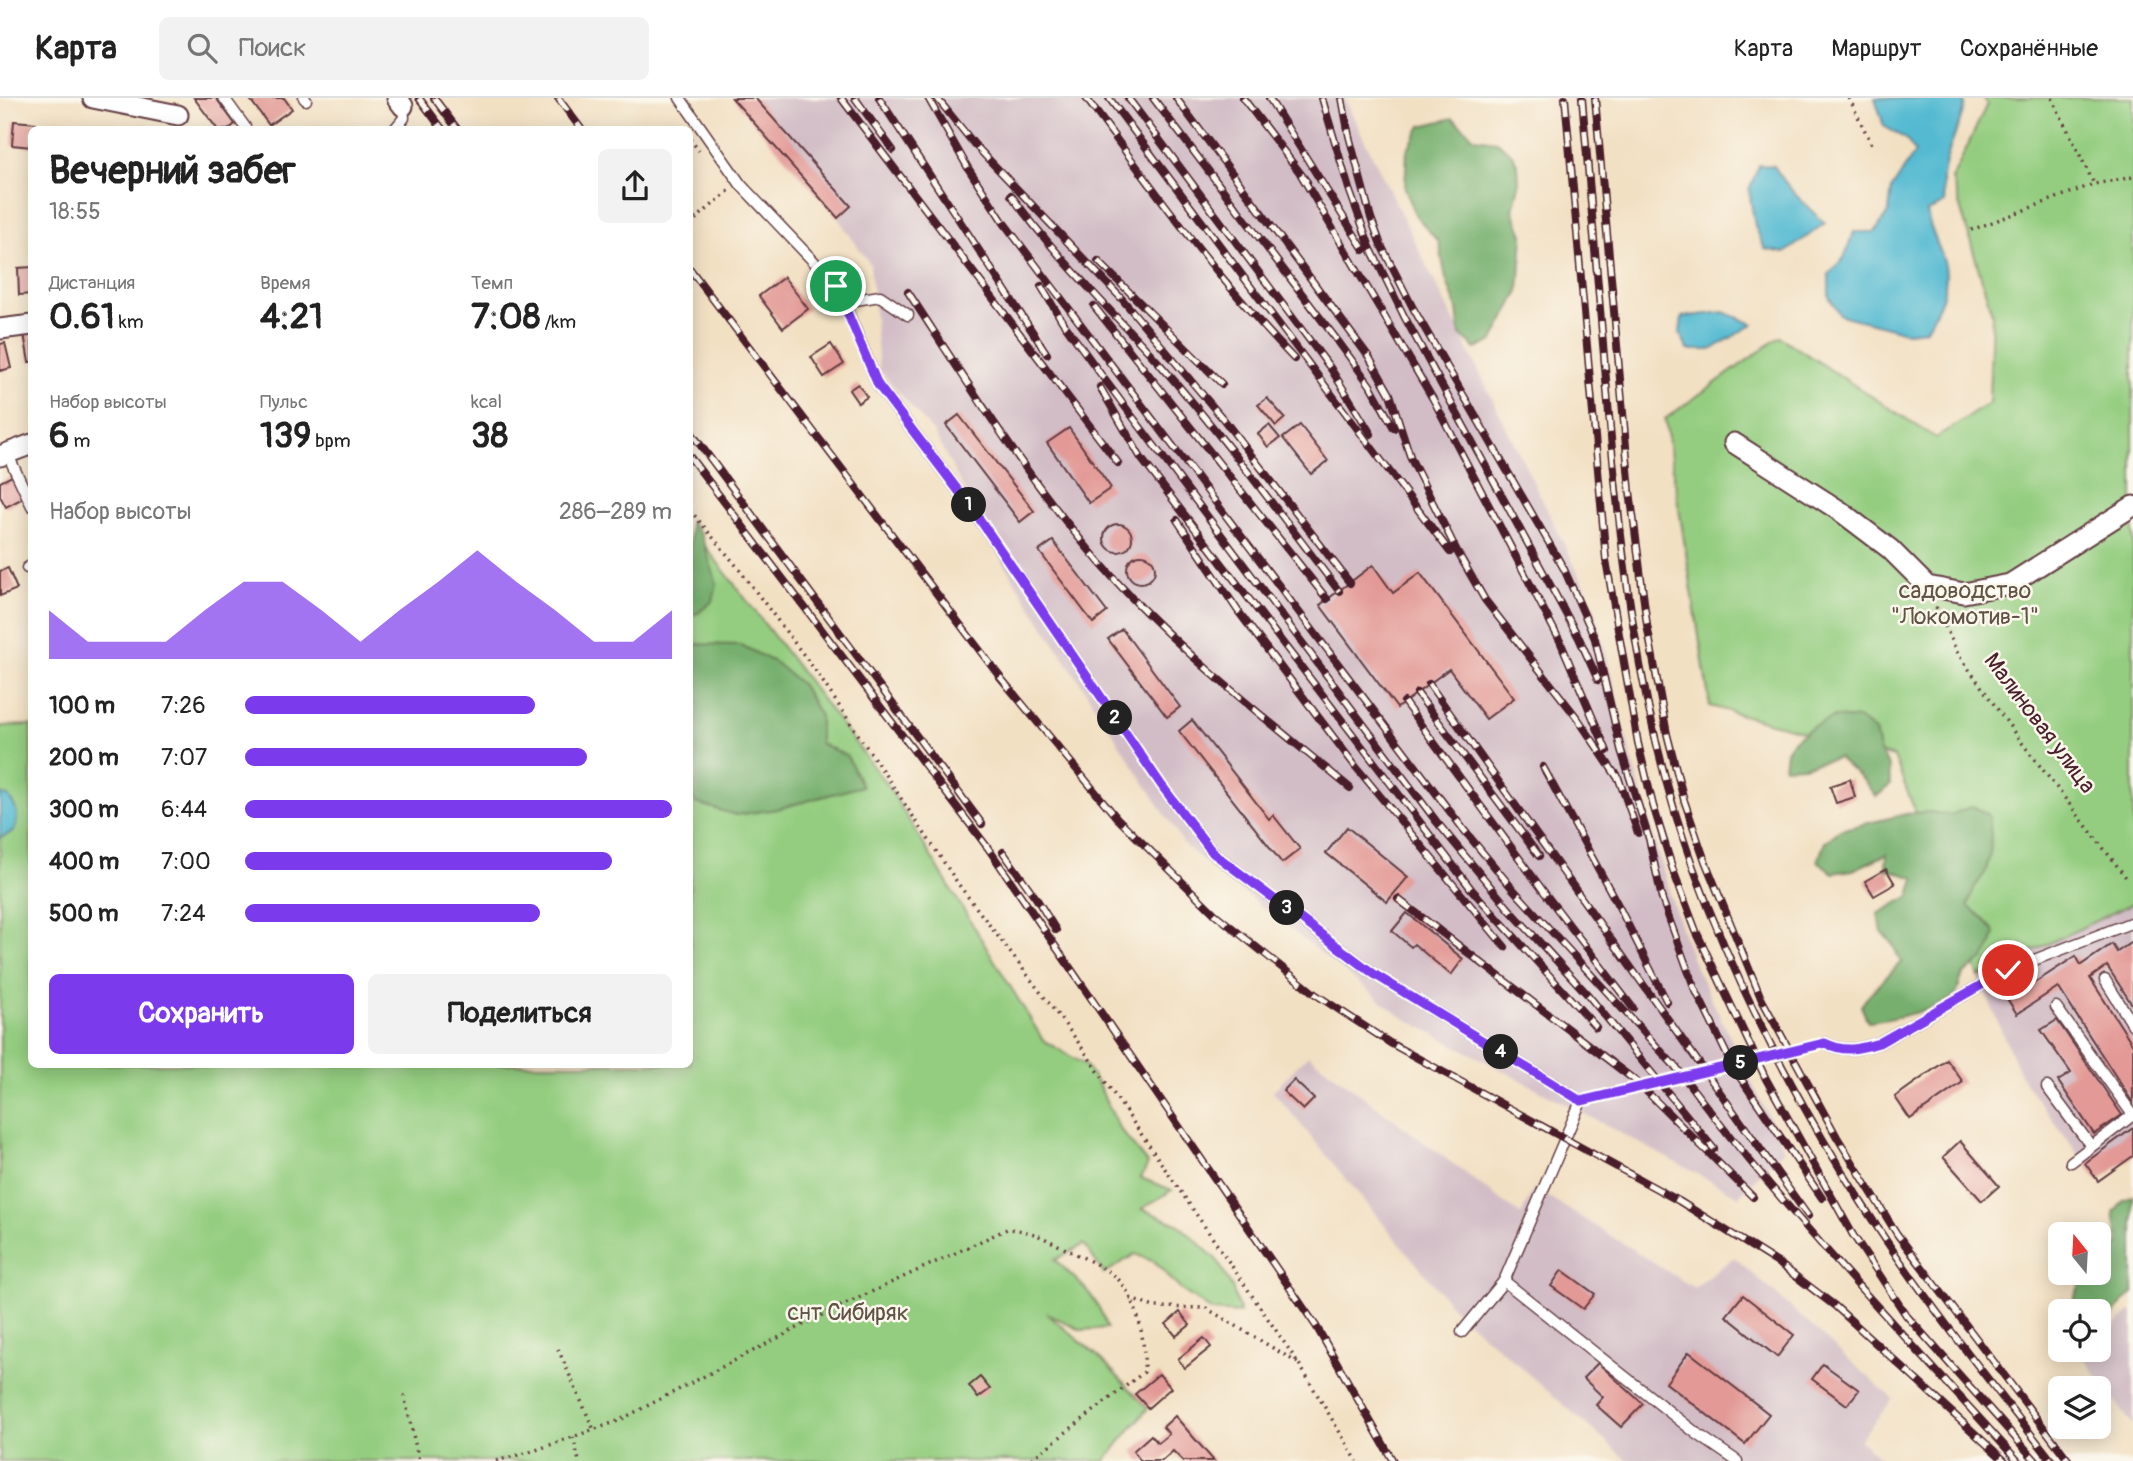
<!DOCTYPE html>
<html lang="ru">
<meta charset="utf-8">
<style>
:root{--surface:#fff;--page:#f2f2f2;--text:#222;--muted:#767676;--line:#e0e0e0;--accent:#7c3aed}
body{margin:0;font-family:Pangolin,sans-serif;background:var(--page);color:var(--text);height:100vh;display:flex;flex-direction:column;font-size:26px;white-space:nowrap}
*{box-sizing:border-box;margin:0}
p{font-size:23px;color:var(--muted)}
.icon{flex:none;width:38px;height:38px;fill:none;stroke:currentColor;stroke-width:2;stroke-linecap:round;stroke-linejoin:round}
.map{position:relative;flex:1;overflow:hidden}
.panel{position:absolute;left:28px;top:28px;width:665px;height:942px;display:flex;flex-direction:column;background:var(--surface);border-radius:10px;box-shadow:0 4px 18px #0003}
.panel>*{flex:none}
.needle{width:46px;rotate:342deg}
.tools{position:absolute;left:2048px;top:1124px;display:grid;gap:14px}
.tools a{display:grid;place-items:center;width:63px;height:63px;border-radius:10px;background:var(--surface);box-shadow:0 4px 18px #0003;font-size:35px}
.pin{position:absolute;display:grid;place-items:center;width:60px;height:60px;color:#fff;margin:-30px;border:4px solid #fff;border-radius:50%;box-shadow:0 2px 7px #0007}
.km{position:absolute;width:35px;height:35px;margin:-18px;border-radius:50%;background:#222;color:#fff;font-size:19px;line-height:35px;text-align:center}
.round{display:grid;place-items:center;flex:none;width:74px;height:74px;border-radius:10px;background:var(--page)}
.overview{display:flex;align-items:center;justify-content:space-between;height:119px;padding:0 21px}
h1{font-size:38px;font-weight:700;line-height:52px}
.figures{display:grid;grid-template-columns:repeat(3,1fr);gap:10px;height:119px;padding:7px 21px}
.figures div{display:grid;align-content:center}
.figures b{font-size:35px;font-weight:700}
.figures small{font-size:19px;font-weight:400}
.figures p{font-size:19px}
.chart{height:196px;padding:14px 21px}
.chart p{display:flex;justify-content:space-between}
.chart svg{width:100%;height:126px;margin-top:7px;fill:var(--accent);opacity:.7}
.action{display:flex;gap:14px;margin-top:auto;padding:14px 21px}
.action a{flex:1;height:80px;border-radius:10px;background:var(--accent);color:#fff;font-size:28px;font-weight:700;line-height:80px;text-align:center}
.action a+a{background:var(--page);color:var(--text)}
ul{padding:0 21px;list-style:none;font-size:23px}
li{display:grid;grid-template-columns:112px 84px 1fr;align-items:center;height:52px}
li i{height:18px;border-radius:9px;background:var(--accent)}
header{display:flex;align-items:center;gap:42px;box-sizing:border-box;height:98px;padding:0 35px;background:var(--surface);border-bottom:2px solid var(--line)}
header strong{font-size:33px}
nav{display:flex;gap:38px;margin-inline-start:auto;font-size:24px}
.search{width:490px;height:63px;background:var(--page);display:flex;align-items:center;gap:18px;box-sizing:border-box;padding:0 24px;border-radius:10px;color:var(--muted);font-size:26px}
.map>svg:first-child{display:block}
.industrial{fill:#d2bdc6}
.green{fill:#94cd80;stroke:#6f7656;stroke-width:2}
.forest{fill:#77b06e;stroke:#60684c;stroke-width:2}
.water{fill:#53bad1;stroke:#4e6c7e;stroke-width:2}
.building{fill:#e39a96}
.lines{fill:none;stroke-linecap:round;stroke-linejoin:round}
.lane-casing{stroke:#633c42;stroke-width:13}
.street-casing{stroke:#633c42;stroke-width:23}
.path{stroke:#633c42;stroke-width:3.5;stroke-dasharray:2 5;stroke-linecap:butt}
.lane{stroke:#fff;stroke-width:10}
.street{stroke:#fff;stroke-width:19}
.rail-casing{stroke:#4a1f2b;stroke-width:8}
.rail{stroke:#fbf7ec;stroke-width:5;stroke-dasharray:16;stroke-linecap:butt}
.route-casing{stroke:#fff;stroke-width:14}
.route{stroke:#7c3aed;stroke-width:9}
.labels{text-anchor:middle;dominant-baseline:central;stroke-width:5;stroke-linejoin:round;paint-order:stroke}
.park-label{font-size:23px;fill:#605344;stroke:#fbf7ec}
.street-label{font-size:23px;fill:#4a1f2b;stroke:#fbf7ec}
</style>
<header>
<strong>Карта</strong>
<div class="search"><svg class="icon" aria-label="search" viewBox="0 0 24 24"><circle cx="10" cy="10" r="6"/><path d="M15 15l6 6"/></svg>Поиск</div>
<nav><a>Карта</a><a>Маршрут</a><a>Сохранённые</a></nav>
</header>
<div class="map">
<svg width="2133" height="1363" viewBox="0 0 2133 1363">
<rect width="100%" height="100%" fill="#fbf7ec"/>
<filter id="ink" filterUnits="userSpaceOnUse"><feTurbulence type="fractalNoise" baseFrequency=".0143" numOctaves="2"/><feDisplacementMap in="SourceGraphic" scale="14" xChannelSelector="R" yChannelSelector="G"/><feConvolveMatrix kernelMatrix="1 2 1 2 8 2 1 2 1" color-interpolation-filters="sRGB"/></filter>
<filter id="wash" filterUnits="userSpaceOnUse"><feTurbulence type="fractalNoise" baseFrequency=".00686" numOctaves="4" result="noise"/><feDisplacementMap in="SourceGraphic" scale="28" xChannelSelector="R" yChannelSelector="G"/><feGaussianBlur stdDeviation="1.57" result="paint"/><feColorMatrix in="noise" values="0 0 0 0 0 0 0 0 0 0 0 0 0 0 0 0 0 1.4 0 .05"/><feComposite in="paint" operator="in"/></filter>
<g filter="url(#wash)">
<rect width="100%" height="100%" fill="#f2e0c3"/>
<!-- industrial -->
<g class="industrial">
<path d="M755 0H1344L1594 507 1630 654 1671 800 1692 861 1784 1051 1739 1098 1402 919 1186 749 1005 468 934 335 879 271 870 166 838 120 850 108Z"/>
<path d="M2133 805V1058L2098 1083 2021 979 1979 879Z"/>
<path d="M1308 957 1521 1117 1534 1090 1694 1190 1734 1159 1893 1301 1859 1342 1884 1363H1628L1455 1212 1273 993Z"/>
<path d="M2133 1212V1328L2082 1257 2088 1251H2098V1243Z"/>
</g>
<!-- green -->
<g class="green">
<path d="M1983 0H2133V805L1979 879 1894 659 1710 608 1665 321 1780 239 1936 340 1989 305 1992 216 1952 81 1987 6Z"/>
<path d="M690 428 888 688 1043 942 1085 967 1098 986 1119 1030 1148 1066 1141 1080 1172 1092 1142 1111 1178 1126 1218 1163 1233 1192 1240 1215 1212 1213 1180 1191 1155 1164 1135 1156 1104 1176 1084 1146 1055 1162C1078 1184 1098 1197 1107 1230L1081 1232 1046 1215 1099 1259 1148 1310 1105 1363H0V631L2 628 31 627 32 966H690Z"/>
</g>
<!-- forest -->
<g class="forest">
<path d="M1453 20 1475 40 1496 43 1510 54 1518 67 1519 87 1513 112 1523 137 1519 193 1493 243 1476 251 1460 237 1457 211 1446 181 1439 144 1416 118 1405 90 1407 52 1421 28Z"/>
<path d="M690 423 701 437 717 486 713 503 698 515 690 517Z"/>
<path d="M690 546 741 547 776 565 802 587 820 618V645L847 658 862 688 777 711 736 717 695 705 690 687Z"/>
<path d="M1835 619 1858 621 1875 633 1879 652 1889 669 1890 687 1876 699 1865 684 1838 660 1803 668 1784 669C1785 664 1785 656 1787 651 1796 635 1819 625 1835 619Z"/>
<path d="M1972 708 1989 717 1991 737 1990 757 1985 775 1974 790 1968 808 1983 820 1995 834C1989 862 1983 859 1964 876 1959 881 1960 890 1956 896 1944 911 1887 922 1868 924L1861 908C1872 890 1887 880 1901 864L1893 847 1882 834 1878 816 1910 798 1915 780 1886 771 1887 756 1853 772 1833 775 1818 763 1825 744 1840 732 1910 715 1931 714 1951 717Z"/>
<path d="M2133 1098V1196C2118 1205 2115 1223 2098 1229V1213H2069L2082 1181 2090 1174H2098V1166L2119 1147 2114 1115 2124 1102Z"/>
</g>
<!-- water -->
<g class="water">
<path d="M1875 0H1962L1965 5C1957 42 1936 65 1945 105L1927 114C1930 132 1937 144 1943 160 1952 186 1939 211 1925 232L1907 234 1840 217 1829 199V176L1844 160 1854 134H1875L1889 113 1892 90 1915 54 1906 41 1884 28Z"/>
<path d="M1759 67 1774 68C1788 91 1805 107 1825 125L1785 155 1765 151 1755 128 1749 92Z"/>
<path d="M1724 214 1753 226 1711 252H1688L1680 235 1682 219Z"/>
<path d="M0 697 8 698C17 710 20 718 14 733L0 740Z"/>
</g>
<g id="blocks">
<!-- building -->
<g class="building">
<path d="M194 0H216L235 26 228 32H218Z"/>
<path d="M249 0H284L292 11 269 27Z"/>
<path d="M732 0H755L851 108 838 120Z"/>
<path d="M14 23 36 25V32H32V49L12 47Z"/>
<path d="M32 169V196L19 197 18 170Z"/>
<path d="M784 179 808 211 783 230 759 198Z"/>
<path d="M32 234V264H29L24 236Z"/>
<path d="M5 245 11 270 0 273V246Z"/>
<path d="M831 246 844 266 824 279 811 259Z"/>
<path d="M858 286 867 299 858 305 849 292Z"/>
<path d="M1267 300 1285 320 1276 328 1258 307Z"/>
<path d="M959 317 1034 413 1020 424 946 327Z"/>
<path d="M1269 327 1280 340 1268 349 1258 336Z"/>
<path d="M1300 327 1328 363 1311 376 1283 340Z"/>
<path d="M1069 330 1111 390 1089 405 1047 345Z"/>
<path d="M12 378 23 400 6 409 0 398V384Z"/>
<circle cx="1118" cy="440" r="14"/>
<path d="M1053 443 1107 514 1093 525 1039 453Z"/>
<circle cx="1141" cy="471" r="14"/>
<path d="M1373 467 1393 495 1420 475 1514 600 1486 621 1449 571 1397 610 1320 507Z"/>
<path d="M8 470 17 491 0 498V473Z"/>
<path d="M1122 531 1180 609 1167 619 1108 541Z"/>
<path d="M1192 622 1269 721 1273 717 1300 751 1282 765 1179 633Z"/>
<path d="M1850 681 1855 699 1836 705 1830 688Z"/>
<path d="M1347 729 1408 779 1387 804 1326 755Z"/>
<path d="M1886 771 1895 786 1874 798 1865 783Z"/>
<path d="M1407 815 1463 861 1451 877 1414 846 1411 849 1392 833Z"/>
<path d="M2133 843V908L2107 868 2090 880 2133 947V1005L2058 889 2017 916 2008 902 2076 858 2081 867 2112 846 2117 854Z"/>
<path d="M2057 922 2122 1017 2094 1036 2058 983 2071 975 2041 932Z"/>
<path d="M1947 962 1963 984 1910 1021 1895 999Z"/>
<path d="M1294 982 1314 1001 1303 1012 1283 993Z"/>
<path d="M2133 1030V1058L2098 1083 2085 1065Z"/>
<path d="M1960 1043 1999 1088 1982 1103 1943 1059Z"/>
<path d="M1562 1172 1595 1196 1583 1211 1551 1188Z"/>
<path d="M1743 1197 1794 1237 1777 1259 1726 1218Z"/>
<path d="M1180 1214 1190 1227 1176 1238 1166 1226Z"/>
<path d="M1204 1240 1211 1249 1185 1270 1178 1261Z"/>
<path d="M1689 1254 1769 1316 1745 1346 1666 1285Z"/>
<path d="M1598 1265 1643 1306 1621 1329 1596 1307 1603 1299 1583 1280Z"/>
<path d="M1823 1266 1859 1292 1847 1307 1812 1281Z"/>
<path d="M1159 1276 1171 1290 1148 1310 1135 1296Z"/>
<path d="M980 1279 990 1291 978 1300 969 1288Z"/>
<path d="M1175 1318 1214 1363H1183L1173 1353 1162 1363H1141L1133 1353 1151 1337 1158 1345 1169 1336 1163 1329Z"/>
</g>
</g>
</g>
<g filter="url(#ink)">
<use href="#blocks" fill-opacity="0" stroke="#633c42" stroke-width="2"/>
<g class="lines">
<!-- lane casing -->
<g class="lane-casing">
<g id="lane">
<path d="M224 0 245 29"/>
<path d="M304 0 306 2"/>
<path d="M680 0 741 87 837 188 878 287 976 416 1162 688 1213 755 1374 876 1581 1003 1504 1183"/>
<path d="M394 32 404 20 403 8"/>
<path d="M843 204 880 198 908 217"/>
<path d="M7 355 32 408"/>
<path d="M27 470 32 467"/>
<path d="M2105 882 2133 927"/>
<path d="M2056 909 2133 1017"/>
<path d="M1825 945C1845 955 1859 951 1879 945L2008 872 2133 824"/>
<path d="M2047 989 2091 1048"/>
<path d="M2071 1064 2133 1017"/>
<path d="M1462 1234 1504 1183 1696 1335 1737 1363"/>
</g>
</g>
<!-- street casing -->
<g class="street-casing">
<g id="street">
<path d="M93 0 178 17"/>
<path d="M397 0 403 8"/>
<path d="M0 231 32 227"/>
<path d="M1734 345 1840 413 1890 451 1927 488 1964 495 2010 486 2133 408"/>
<path d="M0 358 32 346"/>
</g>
</g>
<!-- path -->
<g class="path">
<path d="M1849 0 1872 47"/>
<path d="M2052 0 2094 86"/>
<path d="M690 41 699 53"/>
<path d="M690 126 731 91"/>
<path d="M1971 132 2094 86 2133 79"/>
<path d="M690 412 735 466 815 572 959 787 1076 941 1299 1266 1357 1363"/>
<path d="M1936 509 1958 556 2016 637 2128 782"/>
<path d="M1593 1000 1814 948"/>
<path d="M1130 1201 1154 1209 1206 1210 1298 1265"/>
<path d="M558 1251 594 1332"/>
<path d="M404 1297 419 1363"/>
<path d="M573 1339 579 1363"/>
<path d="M496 1363 533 1353 618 1323 828 1214 1007 1131C1030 1132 1042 1139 1062 1149 1077 1157 1103 1168 1115 1178 1138 1199 1146 1244 1144 1274L1029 1363"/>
</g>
<!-- lane -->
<use href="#lane" class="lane"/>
<!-- street -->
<use href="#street" class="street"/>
<!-- rail casing -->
<g class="rail-casing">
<g id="rail">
<path d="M419 0 443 32"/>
<path d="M434 0 458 32"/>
<path d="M558 0 582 32"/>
<path d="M841 0 1118 365"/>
<path d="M855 0 893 52"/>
<path d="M879 0 1047 256"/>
<path d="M928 0 968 70 1004 125 1464 732 1512 790 1680 974"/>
<path d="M937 0 974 46 1122 201 1224 322 1350 485"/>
<path d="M1086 0C1152 89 1217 181 1294 261"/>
<path d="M1109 0 1450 454"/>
<path d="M1128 0 1331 271 1371 336"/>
<path d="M1153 0 1340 246 1370 287 1394 330"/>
<path d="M1176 0 1369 259 1390 296 1411 361 1458 455 1485 502 1578 621 1619 682"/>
<path d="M1243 0 1307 84"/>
<path d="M1269 0 1364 152"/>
<path d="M1322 0 1349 91 1370 149 1404 218 1579 540 1598 582"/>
<path d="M1342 0 1349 38 1371 120 1381 147 1413 210 1564 471 1595 541 1621 652 1649 741 1662 801 1694 889 1733 969 1822 1100"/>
<path d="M1565 0 1606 462 1638 645 1653 707 1673 772 1696 833 1766 981 1853 1137 1906 1217 2036 1363"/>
<path d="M1582 0C1590 94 1598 187 1606 281 1619 445 1637 613 1693 769 1741 901 1809 1027 1887 1144 1938 1219 1996 1291 2052 1363"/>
<path d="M1595 0 1630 393 1647 527 1667 636 1684 702 1705 763 1761 900 1837 1039 1897 1136 2069 1363"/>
<path d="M1301 77 1433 301 1560 543 1607 653"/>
<path d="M1011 97C1054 157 1108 209 1158 264 1222 337 1280 416 1339 493"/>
<path d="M1098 163 1222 286"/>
<path d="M690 171 1000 579 1117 720 1215 816 1315 896 1390 945 1679 1103 1781 1167 1835 1208 2005 1363"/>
<path d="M1041 188 1062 223 1102 278 1436 723 1510 812 1588 897 1714 1051"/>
<path d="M908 194C973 293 1036 395 1116 483 1187 560 1270 624 1350 690"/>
<path d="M1094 208 1327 501"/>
<path d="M1100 289 1141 360 1472 792 1596 929"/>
<path d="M690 333 982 726"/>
<path d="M690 359 988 750 1316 1228 1393 1363"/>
<path d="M1177 422 1238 513 1356 669 1505 849"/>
<path d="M1429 586 1808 1118"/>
<path d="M1417 595 1539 758"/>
<path d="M1404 604 1547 798 1633 910"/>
<path d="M1543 669 1619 809 1667 904"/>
<path d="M1617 676 1638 735"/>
<path d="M1003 754 1036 800 1056 832"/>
<path d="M1398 801 1637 984 1753 1099"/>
<path d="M1674 966C1778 1107 1901 1233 2018 1363"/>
</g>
</g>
<!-- rail -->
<use href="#rail" class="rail"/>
</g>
</g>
<g class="lines" filter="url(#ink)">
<!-- route casing -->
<g class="route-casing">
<path id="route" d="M836 188 878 287 976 416 1162 688 1213 755 1374 876 1581 1003 1825 945C1845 955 1859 951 1879 945L2008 872"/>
</g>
<!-- route -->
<use href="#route" class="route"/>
</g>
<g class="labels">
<!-- park labels -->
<g class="park-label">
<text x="1965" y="492">садоводство<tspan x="1965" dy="26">"Локомотив-1"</tspan></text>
<text x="848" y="1214">снт Сибиряк</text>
</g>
<!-- street labels -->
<g class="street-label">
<text transform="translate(2040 625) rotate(53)">Малиновая улица</text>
</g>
</g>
</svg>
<div class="tools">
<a><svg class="needle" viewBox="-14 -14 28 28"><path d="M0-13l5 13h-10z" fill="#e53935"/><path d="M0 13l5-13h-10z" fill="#767676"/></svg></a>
<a><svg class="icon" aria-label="locate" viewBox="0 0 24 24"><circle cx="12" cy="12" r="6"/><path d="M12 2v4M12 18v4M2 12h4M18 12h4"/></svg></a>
<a><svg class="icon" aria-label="layers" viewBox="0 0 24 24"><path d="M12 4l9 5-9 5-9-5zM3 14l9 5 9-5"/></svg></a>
</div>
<div class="pin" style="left:836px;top:188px;background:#1e9e55"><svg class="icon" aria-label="arrive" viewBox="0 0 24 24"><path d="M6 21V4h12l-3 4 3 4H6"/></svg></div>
<div class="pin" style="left:2008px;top:872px;background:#d93025"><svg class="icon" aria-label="check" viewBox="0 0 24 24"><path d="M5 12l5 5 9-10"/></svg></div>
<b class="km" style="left:969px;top:407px">1</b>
<b class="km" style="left:1115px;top:620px">2</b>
<b class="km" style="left:1287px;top:810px">3</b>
<b class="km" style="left:1501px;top:954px">4</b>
<b class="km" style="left:1741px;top:965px">5</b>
<section class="panel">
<div class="overview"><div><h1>Вечерний забег</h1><p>18:55</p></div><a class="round"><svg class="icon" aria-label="share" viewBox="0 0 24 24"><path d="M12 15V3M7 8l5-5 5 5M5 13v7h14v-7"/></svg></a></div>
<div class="figures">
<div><p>Дистанция</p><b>0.61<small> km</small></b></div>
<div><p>Время</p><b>4:21</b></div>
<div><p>Темп</p><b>7:08<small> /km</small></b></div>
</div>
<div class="figures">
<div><p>Набор высоты</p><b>6<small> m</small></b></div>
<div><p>Пульс</p><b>139<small> bpm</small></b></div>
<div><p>kcal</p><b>38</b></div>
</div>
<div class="chart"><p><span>Набор высоты</span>286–289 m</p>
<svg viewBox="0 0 160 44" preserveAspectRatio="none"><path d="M0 44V27L10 38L20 38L30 38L40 27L50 17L60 17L70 27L80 38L90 27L100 17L110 6L120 17L130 27L140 38L150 38L160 27V44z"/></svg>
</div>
<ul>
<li><b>100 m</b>7:26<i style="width:68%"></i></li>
<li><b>200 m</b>7:07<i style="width:80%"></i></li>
<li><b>300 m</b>6:44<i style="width:100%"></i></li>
<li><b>400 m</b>7:00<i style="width:86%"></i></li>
<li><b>500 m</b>7:24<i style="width:69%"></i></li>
</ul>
<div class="action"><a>Сохранить</a><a>Поделиться</a></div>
</section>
</div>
